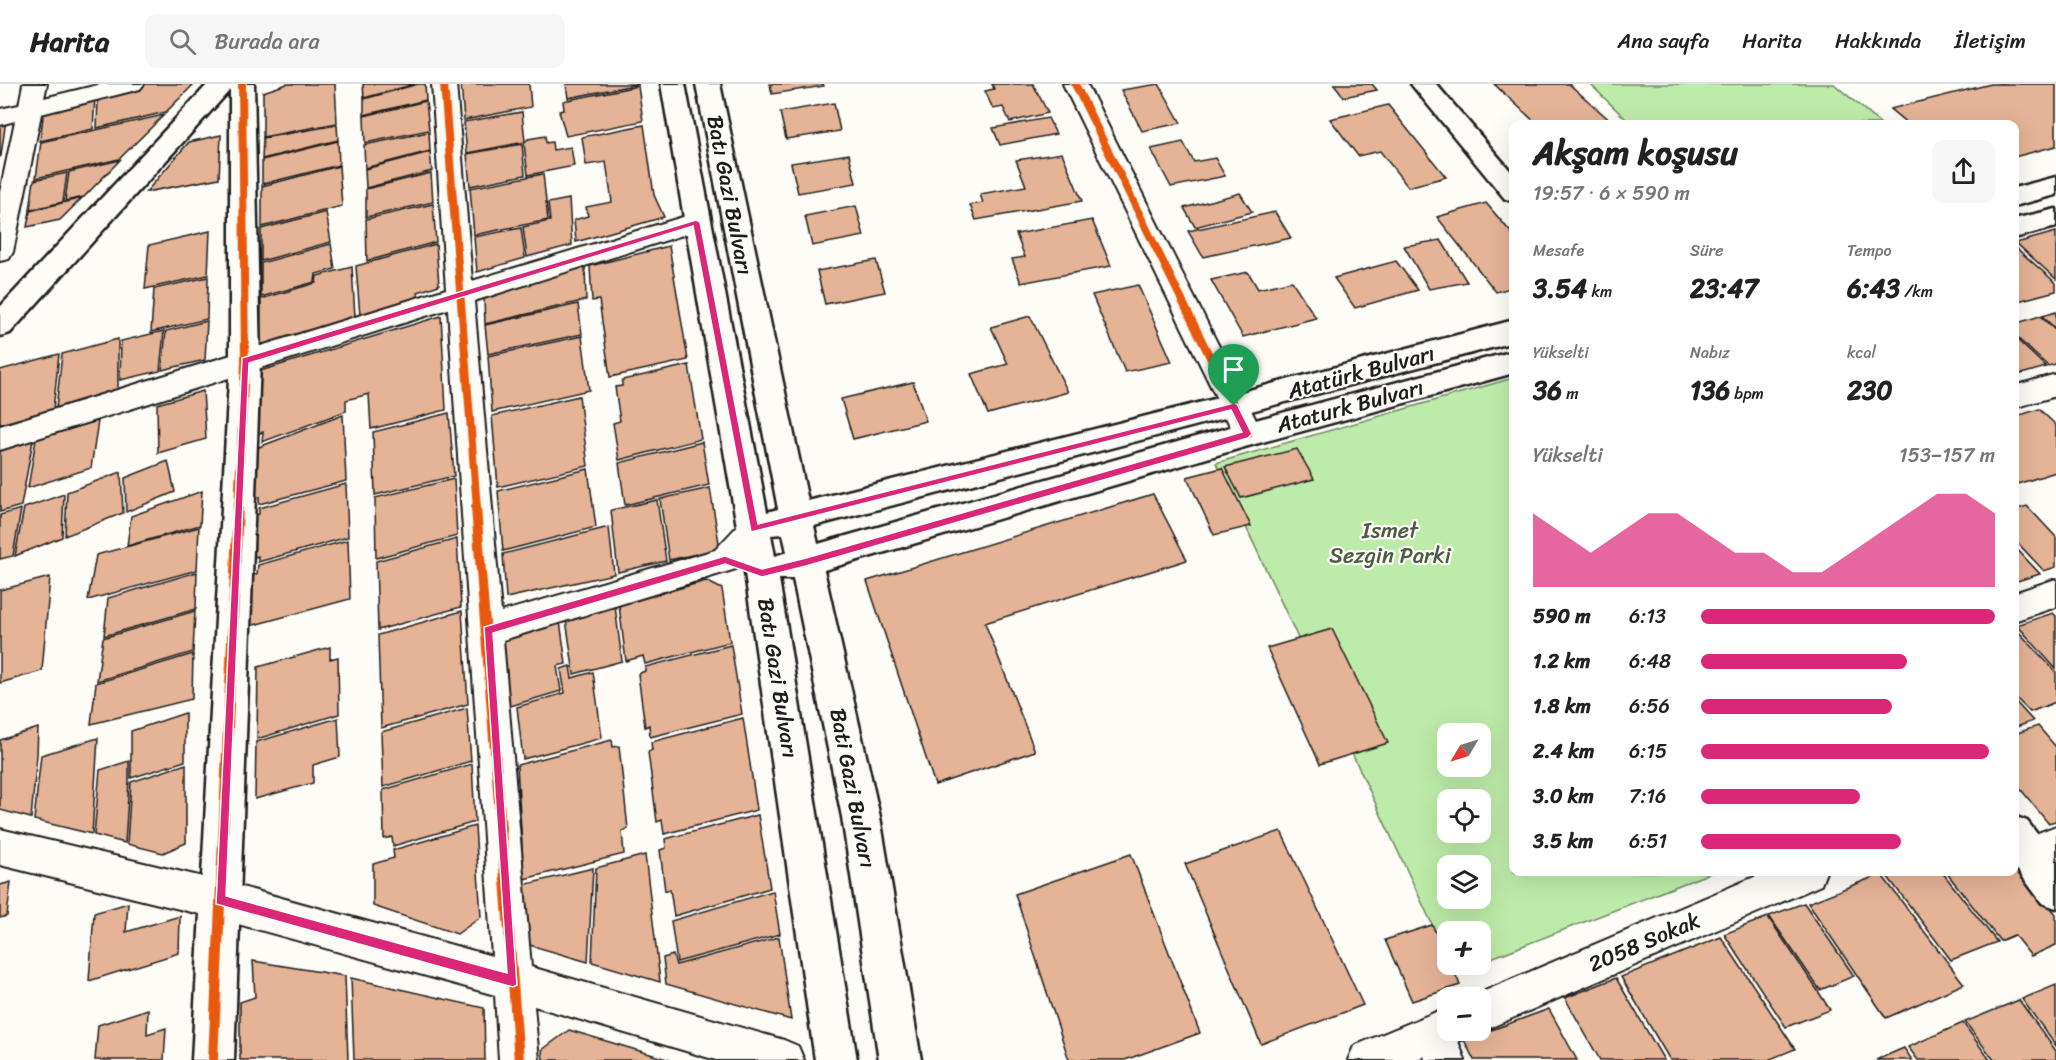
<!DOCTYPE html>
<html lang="tr">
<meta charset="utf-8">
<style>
:root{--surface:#fff;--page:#f6f6f6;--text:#222;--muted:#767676;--line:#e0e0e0;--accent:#db2777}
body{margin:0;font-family:Sriracha,sans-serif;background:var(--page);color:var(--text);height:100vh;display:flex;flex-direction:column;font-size:22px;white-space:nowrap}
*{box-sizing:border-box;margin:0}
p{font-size:20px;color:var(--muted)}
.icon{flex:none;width:33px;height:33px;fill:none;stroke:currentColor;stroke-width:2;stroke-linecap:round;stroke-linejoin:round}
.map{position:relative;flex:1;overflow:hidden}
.panel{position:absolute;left:1509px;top:36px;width:510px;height:756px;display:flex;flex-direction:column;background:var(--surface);border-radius:12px;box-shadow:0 6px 24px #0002}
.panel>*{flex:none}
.needle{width:39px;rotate:232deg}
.buttons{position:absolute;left:1437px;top:639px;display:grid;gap:12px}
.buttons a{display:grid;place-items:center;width:54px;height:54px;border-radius:12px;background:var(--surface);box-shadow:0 6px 24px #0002;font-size:30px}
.pin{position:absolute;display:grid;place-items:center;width:51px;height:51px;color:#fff;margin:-62px -26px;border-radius:50% 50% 50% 0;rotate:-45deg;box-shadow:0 0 6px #0007}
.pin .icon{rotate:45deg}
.round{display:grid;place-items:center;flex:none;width:63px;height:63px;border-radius:12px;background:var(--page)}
.overview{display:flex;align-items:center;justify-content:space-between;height:102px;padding:0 24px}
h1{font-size:33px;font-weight:700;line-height:45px}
.figures{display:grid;grid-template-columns:repeat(3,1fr);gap:9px;height:102px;padding:6px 24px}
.figures div{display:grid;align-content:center}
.figures b{font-size:26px;font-weight:700}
.figures small{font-size:16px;font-weight:400}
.figures p{font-size:16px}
.chart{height:168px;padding:12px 24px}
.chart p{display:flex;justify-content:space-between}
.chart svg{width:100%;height:108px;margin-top:6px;fill:var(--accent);opacity:.7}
ul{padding:0 24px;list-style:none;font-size:20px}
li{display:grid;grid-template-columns:96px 72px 1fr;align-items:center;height:45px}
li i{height:15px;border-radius:8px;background:var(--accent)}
header{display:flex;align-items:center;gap:36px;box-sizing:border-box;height:84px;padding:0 30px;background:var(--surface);border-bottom:2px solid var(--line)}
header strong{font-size:28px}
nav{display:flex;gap:33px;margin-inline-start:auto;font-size:21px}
.search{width:420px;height:54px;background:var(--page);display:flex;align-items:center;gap:15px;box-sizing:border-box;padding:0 21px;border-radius:12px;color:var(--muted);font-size:22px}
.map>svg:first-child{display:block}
.green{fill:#bdeba9;stroke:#6c8462;stroke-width:1.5;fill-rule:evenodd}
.building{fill:#e5b396;stroke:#1c1c1c;stroke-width:1.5}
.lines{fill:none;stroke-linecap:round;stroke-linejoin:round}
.minor-casing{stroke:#1c1c1c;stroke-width:4}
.tertiary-casing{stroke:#1c1c1c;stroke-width:5}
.primary-casing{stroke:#1c1c1c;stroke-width:5}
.minor{fill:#fdfcf7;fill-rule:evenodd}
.tertiary{fill:#fdfcf7;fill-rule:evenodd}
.primary{fill:#fdfcf7;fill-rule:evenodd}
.cycleway-far1-casing{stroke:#fdfcf7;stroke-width:10}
.cycleway-casing{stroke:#fdfcf7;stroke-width:14}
.cycleway-far1{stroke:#e8590c;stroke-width:8}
.cycleway{stroke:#e8590c;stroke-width:10}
.route{fill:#db2777;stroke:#fff;stroke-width:1.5;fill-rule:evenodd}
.labels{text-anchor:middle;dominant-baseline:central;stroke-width:4.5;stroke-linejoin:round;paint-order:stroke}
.street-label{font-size:22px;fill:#1c1c1c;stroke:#fdfcf7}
.park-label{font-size:22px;fill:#4c5a46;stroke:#fdfcf7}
</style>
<header>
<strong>Harita</strong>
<div class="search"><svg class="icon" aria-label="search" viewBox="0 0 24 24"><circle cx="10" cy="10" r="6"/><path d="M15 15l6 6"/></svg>Burada ara</div>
<nav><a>Ana sayfa</a><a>Harita</a><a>Hakkında</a><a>İletişim</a></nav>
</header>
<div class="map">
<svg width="2056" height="976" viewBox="0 0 2056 976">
<rect width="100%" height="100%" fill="#fdfcf7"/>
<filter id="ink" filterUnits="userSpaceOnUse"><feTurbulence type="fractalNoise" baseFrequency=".0167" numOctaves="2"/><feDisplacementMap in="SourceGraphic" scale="12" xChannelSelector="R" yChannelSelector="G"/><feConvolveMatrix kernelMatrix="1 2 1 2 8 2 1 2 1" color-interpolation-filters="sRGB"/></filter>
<g filter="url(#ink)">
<!-- green -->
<g class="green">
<path d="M1590 0H1834L1881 40H1631Z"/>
<path d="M1513 294 1514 788H1713L1481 878 1480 848H1448L1447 872 1216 379ZM1448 650H1480V682H1448ZM1448 716H1480V748H1448ZM1448 782H1480V814H1448Z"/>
</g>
<!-- building -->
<g class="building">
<path d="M146 0H192V2L166 28 97 44 98 12Z"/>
<path d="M287 0H335L337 39 263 53V8Z"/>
<path d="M363 0H415L364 14Z"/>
<path d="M418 0H425L426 16 364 31V15Z"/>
<path d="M461 0H529L531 23 464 36Z"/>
<path d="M566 0H639L568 14Z"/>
<path d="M770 0H823L824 2 772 10Z"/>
<path d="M992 0H1033L1048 29 1010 38 1003 23 993 25 985 7 994 5Z"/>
<path d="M1159 0 1181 39 1142 47 1121 6Z"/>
<path d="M1334 0H1372L1377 6 1344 13Z"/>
<path d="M1494 0H1569L1614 40H1537Z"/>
<path d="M1991 0H2056V62L2014 73V40H1908L1890 25Z"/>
<path d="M638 2 643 37 566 52 559 27 564 26 563 17Z"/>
<path d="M95 13 93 45 40 57 44 25Z"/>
<path d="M426 17 429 46 365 59 364 32Z"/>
<path d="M834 19 840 47 786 55 780 28Z"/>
<path d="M1388 21 1446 93 1408 103 1380 67 1358 72 1330 35Z"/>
<path d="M522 28 525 58 467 69 464 38Z"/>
<path d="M164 31 119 75 36 94 41 58Z"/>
<path d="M1048 34 1056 50 1000 61 993 44Z"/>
<path d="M6 36 1 72 0 73V38Z"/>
<path d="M337 41 338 56 262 75 263 54Z"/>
<path d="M644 41 654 111 664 133 576 158 574 136 588 132 586 123 612 118 606 78 586 81 582 53Z"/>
<path d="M429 48 430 67 365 84 364 61Z"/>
<path d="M221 51 219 94 146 108 189 58Z"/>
<path d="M545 52 546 59 552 58 553 66 571 63 574 82 528 91 524 60 528 55Z"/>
<path d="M338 57 339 81 262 100V76Z"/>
<path d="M1183 58 1194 78 1215 74 1225 92 1171 103 1151 65Z"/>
<path d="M522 60 525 91 470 102 467 70Z"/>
<path d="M430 68 432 87 366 104 365 85Z"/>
<path d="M1062 69 1082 117 976 136 970 121 983 119 980 110 1026 102 1016 76Z"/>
<path d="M849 70 856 99 798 109 791 79Z"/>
<path d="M120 76 84 113 65 117 69 88Z"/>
<path d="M339 82 342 122 262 143V102Z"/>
<path d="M67 89 63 118 30 126 34 96Z"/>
<path d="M431 89 433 118 366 133V105Z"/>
<path d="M543 90 548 136 474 151 470 104Z"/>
<path d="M1240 109 1252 128 1195 143 1184 124Z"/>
<path d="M82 114 60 136 27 143 30 127Z"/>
<path d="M569 115 572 161 527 173 523 143 550 137 548 119Z"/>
<path d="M1486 119 1514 152V203L1496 208 1437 133Z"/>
<path d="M433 120 436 158 367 177 366 135Z"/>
<path d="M856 122 864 152 812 162 805 132Z"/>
<path d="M326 128 331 158 261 177V145Z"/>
<path d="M1275 128 1291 154 1203 173 1188 147Z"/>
<path d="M1092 136 1111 182 1021 199 1012 175 1025 173 1016 150Z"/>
<path d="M521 144 525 174 477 188 474 153Z"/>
<path d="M210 147 208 191 145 205 149 161Z"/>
<path d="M2056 148V195L2016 159Z"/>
<path d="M1441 156 1467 198 1429 205 1404 162Z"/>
<path d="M331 160 335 185 316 190 315 198 261 213V179Z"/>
<path d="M436 160 439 201 418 208 419 214 360 232 356 182Z"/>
<path d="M669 162 688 276 610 293 599 216 592 217 590 182Z"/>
<path d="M2014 162 2056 199V207L2014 218Z"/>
<path d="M876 176 885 208 825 220 817 187Z"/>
<path d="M1396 177 1418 206 1355 224 1334 194Z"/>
<path d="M585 182 586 216 485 240 484 215Z"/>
<path d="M352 183 355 233 260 262 261 215 316 199 317 192Z"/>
<path d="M1248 188 1258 205 1292 197 1316 234 1243 253 1211 196Z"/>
<path d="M208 193 207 235 151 248 154 205Z"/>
<path d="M1138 201 1172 278 1125 288 1092 211Z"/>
<path d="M578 220 582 250 488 270 485 241Z"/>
<path d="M2056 228V245L2042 232Z"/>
<path d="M441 232 446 326 371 345 369 310 346 316V327L262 358 263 348 256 350 257 288Z"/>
<path d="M1030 232 1068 308 988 330 971 290 1008 280 991 243Z"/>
<path d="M2040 232 2056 247V280L2048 282 2014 251V240Z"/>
<path d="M207 237 205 276 162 286 166 247Z"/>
<path d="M164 247 160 287 120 296 121 257Z"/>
<path d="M582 252 589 306 492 328 488 272Z"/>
<path d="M2014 253 2046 283 2014 292Z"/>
<path d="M118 255V308L56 325 62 270Z"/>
<path d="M59 270 53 326 0 340V286Z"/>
<path d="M689 281 701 355 619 376 613 339 620 337 615 303 622 302V296Z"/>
<path d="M913 298 926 337 853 355 841 315Z"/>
<path d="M203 307 206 355 158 369 157 320Z"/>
<path d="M579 312 588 382 498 403 492 332Z"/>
<path d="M2039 325 2056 341V388L2014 401V333Z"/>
<path d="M449 329 454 392 375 411 373 348Z"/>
<path d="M343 331 346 397 259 420V413L251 415 253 368 259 363Z"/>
<path d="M98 337 91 384 28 404 36 355Z"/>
<path d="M33 356 21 422 0 428V365Z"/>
<path d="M702 358 709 401 625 421 619 379Z"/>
<path d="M1297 365 1314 395 1241 414 1225 383Z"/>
<path d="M168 377 175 408 126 428 125 394Z"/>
<path d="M1222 384 1251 442 1214 451 1187 393Z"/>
<path d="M588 385 596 443 503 467 498 407Z"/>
<path d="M121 388 123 429 65 452 67 408Z"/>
<path d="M454 395 457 452 376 474 375 414Z"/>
<path d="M346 400 348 453 258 478V472L251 474V431L259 430V424Z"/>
<path d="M710 404 720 465 669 476 660 415Z"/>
<path d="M202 407 200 441 127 462 131 432Z"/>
<path d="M64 410 62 453 15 472 24 424Z"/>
<path d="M1153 410 1187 476 985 539 1035 667 935 701 867 497Z"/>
<path d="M657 416 666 477 618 488 611 426Z"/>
<path d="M2027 422 2056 453V483L2044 487 2014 455V426Z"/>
<path d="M21 425 13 472 0 475V431Z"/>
<path d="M199 443 197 486 88 516 96 471Z"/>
<path d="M609 443 614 490 506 514 503 470Z"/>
<path d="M457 455 461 523 378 546 376 477Z"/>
<path d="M348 456 350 515 250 542 251 491 257 490 258 481Z"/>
<path d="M2014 462 2040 490 2014 498Z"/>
<path d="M197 488 196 525 104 552 108 514Z"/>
<path d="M50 493 42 587 0 599V506Z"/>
<path d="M706 497 722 505 730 558 645 580 643 572 626 577 619 521Z"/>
<path d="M615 522 622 577 574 590 566 535Z"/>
<path d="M195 527 193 568 97 597 103 554Z"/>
<path d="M462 527 468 620 381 644 378 551Z"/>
<path d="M2053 529 2056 532V585L2017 541Z"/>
<path d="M560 537 566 580 557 582 561 607 507 623 499 554Z"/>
<path d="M2014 543 2056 588V618L2030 628 2014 612Z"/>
<path d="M1332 545 1388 659 1320 680 1267 564Z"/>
<path d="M731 561 742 630 650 653 649 641 645 643 638 590 645 587V583Z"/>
<path d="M330 563V575L338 573 339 630 257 655 258 583Z"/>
<path d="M193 570 192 615 91 640 96 599Z"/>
<path d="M570 582 572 594 593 588 602 654 523 675 517 623 565 609 561 585Z"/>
<path d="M2014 616 2033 637 2014 644Z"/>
<path d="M467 624 471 677 383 703 381 648Z"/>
<path d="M185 629V677L131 694V647Z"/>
<path d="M338 634 340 673 313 681V699L255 715 256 658Z"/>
<path d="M743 634 757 726 664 750 662 736 657 738 648 668 652 666 651 658Z"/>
<path d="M2038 642 2056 663V737L2048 739 2014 697V650Z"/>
<path d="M38 644 37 671 31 734 0 726V656Z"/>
<path d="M98 654 92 750 34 736 41 671Z"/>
<path d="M612 656 613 663 619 662 628 745 622 747 624 770 524 795 517 681Z"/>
<path d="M129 677V697L125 759 94 751 100 686Z"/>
<path d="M186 680V759L163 769 127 760 131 698Z"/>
<path d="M472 680 475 738 393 762 392 753 384 755 383 706Z"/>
<path d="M758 731 770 804 674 832 670 805 665 807 660 766 666 764 665 755Z"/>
<path d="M475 742 481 833 457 850 373 822V780L394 774 393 766Z"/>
<path d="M1281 747 1363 921 1261 960 1185 780Z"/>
<path d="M1131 770 1200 949 1125 976H1069L1015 810Z"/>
<path d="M645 771 657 871 660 898 592 878 596 784Z"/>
<path d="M2014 778 2056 830V861L2031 872 2014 851 2000 857 1946 788H2014Z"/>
<path d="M593 784 588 878 526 860 523 801Z"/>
<path d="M1884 788H1942L1997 858 1951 876Z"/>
<path d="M1881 790 1964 900 1886 934 1808 819Z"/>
<path d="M11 798 7 832 0 834V801Z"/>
<path d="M773 807 780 850 677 878 671 837Z"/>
<path d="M128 819 126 848 180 832 179 869 89 897 94 829Z"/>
<path d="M1804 819 1854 892 1820 906 1769 832Z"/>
<path d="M1768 833 1818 907 1830 926 1786 943 1724 850Z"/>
<path d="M1432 841 1448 874V880H1451L1460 901 1412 917 1385 856Z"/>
<path d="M779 853 791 936 666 900 663 874 673 871 676 881Z"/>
<path d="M1721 853 1782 945 1795 965 1768 976H1670L1621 893Z"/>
<path d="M253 877 345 892 348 976H240V918L255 913Z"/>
<path d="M351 894 484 924 485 976H354Z"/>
<path d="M1616 894 1664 976H1600L1565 914Z"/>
<path d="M2056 901V962L2022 915Z"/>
<path d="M2019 916 2056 967V976H1994L1965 938Z"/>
<path d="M148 925 147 950 166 944 164 976H95L98 941Z"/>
<path d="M1549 925 1577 976H1474L1464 956Z"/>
<path d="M1963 939 1990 976H1918L1908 963Z"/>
<path d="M569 946 670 976H543L542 966Z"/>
<path d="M1904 964 1912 976H1876Z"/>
</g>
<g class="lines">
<!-- minor casing -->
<g class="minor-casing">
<g id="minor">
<path d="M23 0H47L44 14 102 0H144L140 5 41 30 13 168 9 175 0 177V108L15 37 0 41V25L19 21Z"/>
<path d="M432 0H456L472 197 696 129 705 132 709 138 705 144 474 217 501 528 715 466 743 436 754 432 765 436 769 445 765 454 736 485 503 556 531 883 784 956 798 962 804 976H716L534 922 539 976H499L495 911 220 835 0 781V745L220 797 492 872 448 225 0 366V342L446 205Z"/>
<path d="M1063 0H1087L1263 350 1258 358 1248 362 1238 358Z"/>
<path d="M2056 290V312L2014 324V302Z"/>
<path d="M2056 495V523L2014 537V509Z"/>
<path d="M2056 742V778L2030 788 2017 783 2014 776 2017 757Z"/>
<path d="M1766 788H1826L1821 801 1494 942 1480 947 1478 946H1480V914H1468Z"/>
<path d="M1448 923V946H1466L1462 956 1458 957 1465 976H1425L1424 972 1415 976H1348L1354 962Z"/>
</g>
</g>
<!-- tertiary casing -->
<g class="tertiary-casing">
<g id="tertiary">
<path d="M208 0H254L260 277 234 976H192L230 277V6L10 249 0 252V223Z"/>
<path d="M1411 0H1436L1514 91V118L1505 115Z"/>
<path d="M2014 732 2027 737 2056 774V824L2042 819 2014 781Z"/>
</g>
</g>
<!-- primary casing -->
<g class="primary-casing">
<g id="primary">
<path d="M661 0H685L767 428 778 425 696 0H720L808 417 1234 310 1514 236V258L814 442 818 460 1248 338 1514 267V289L1248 362 824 486 880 733 921 976H879L842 733 793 495H779L857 976H815L745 489ZM783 450 787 468 775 472 771 451Z"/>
<path d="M2056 93V111L2014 122V104Z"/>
<path d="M2056 125V143L2014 154V135Z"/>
</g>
</g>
<!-- minor -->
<use href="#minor" class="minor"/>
<!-- tertiary -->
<use href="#tertiary" class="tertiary"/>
<!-- primary -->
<use href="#primary" class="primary"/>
<!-- cycleway-far1 casing -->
<g class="cycleway-far1-casing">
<g id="cycleway-far1">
<path d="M444 0 477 424"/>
<path d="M1075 0 1248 350"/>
<path d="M238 424 245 277 242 0"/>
</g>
</g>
<!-- cycleway casing -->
<g class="cycleway-casing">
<g id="cycleway">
<path d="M476 423 519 976"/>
<path d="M213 976 238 423"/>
</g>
</g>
<!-- cycleway-far1 -->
<use href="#cycleway-far1" class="cycleway-far1"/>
<!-- cycleway -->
<use href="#cycleway" class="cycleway"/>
</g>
</g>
<!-- route -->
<path class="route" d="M696 136 700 138 758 440 1234 319 1237 320 1252 350 1248 354 806 482 762 493 725 480 493 549 517 901 513 903 216 820 242 274ZM693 142 751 448 1231 326 1242 348 806 474 762 485 725 472 484 543 507 889 226 812 249 279Z"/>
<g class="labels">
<!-- street labels -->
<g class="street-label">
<text transform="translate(730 111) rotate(79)">Batı Gazi Bulvarı</text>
<text transform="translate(1361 288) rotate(-15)">Atatürk Bulvarı</text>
<text transform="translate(1350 322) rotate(-15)">Ataturk Bulvarı</text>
<text transform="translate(778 594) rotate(81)">Batı Gazi Bulvarı</text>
<text transform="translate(853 704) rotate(79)">Bati Gazi Bulvarı</text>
<text transform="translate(1644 858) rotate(-23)">2058 Sokak</text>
</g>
<!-- park labels -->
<g class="park-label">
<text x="1390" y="446">Ismet<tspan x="1390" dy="25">Sezgin Parki</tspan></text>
</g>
</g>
</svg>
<div class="buttons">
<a><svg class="needle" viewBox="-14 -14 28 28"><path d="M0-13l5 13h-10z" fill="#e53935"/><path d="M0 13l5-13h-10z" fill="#767676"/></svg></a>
<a><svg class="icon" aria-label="locate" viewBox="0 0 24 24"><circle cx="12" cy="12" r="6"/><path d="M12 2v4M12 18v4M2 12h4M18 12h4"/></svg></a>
<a><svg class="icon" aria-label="layers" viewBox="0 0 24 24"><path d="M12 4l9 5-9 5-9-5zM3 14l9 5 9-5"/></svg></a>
<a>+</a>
<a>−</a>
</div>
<div class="pin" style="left:1234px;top:322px;background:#1e9e55"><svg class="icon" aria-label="arrive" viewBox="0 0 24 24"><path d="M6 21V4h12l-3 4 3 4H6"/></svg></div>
<section class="panel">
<div class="overview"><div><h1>Akşam koşusu</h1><p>19:57 · 6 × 590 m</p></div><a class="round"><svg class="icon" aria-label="share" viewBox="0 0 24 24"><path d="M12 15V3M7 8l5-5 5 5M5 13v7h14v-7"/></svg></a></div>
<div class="figures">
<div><p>Mesafe</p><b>3.54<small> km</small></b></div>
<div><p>Süre</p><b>23:47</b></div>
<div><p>Tempo</p><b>6:43<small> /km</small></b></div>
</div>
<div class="figures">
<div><p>Yükselti</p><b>36<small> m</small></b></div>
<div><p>Nabız</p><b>136<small> bpm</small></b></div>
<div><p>kcal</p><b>230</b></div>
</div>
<div class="chart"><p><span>Yükselti</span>153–157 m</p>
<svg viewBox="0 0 160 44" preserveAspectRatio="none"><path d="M0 44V14L10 22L20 30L30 22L40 14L50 14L60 22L70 30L80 30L90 38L100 38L110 30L120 22L130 14L140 6L150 6L160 14V44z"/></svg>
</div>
<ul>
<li><b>590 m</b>6:13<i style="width:100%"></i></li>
<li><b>1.2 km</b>6:48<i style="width:70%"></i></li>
<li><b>1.8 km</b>6:56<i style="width:65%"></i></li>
<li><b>2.4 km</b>6:15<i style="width:98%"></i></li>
<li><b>3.0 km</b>7:16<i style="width:54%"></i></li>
<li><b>3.5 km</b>6:51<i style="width:68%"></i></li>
</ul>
</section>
</div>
